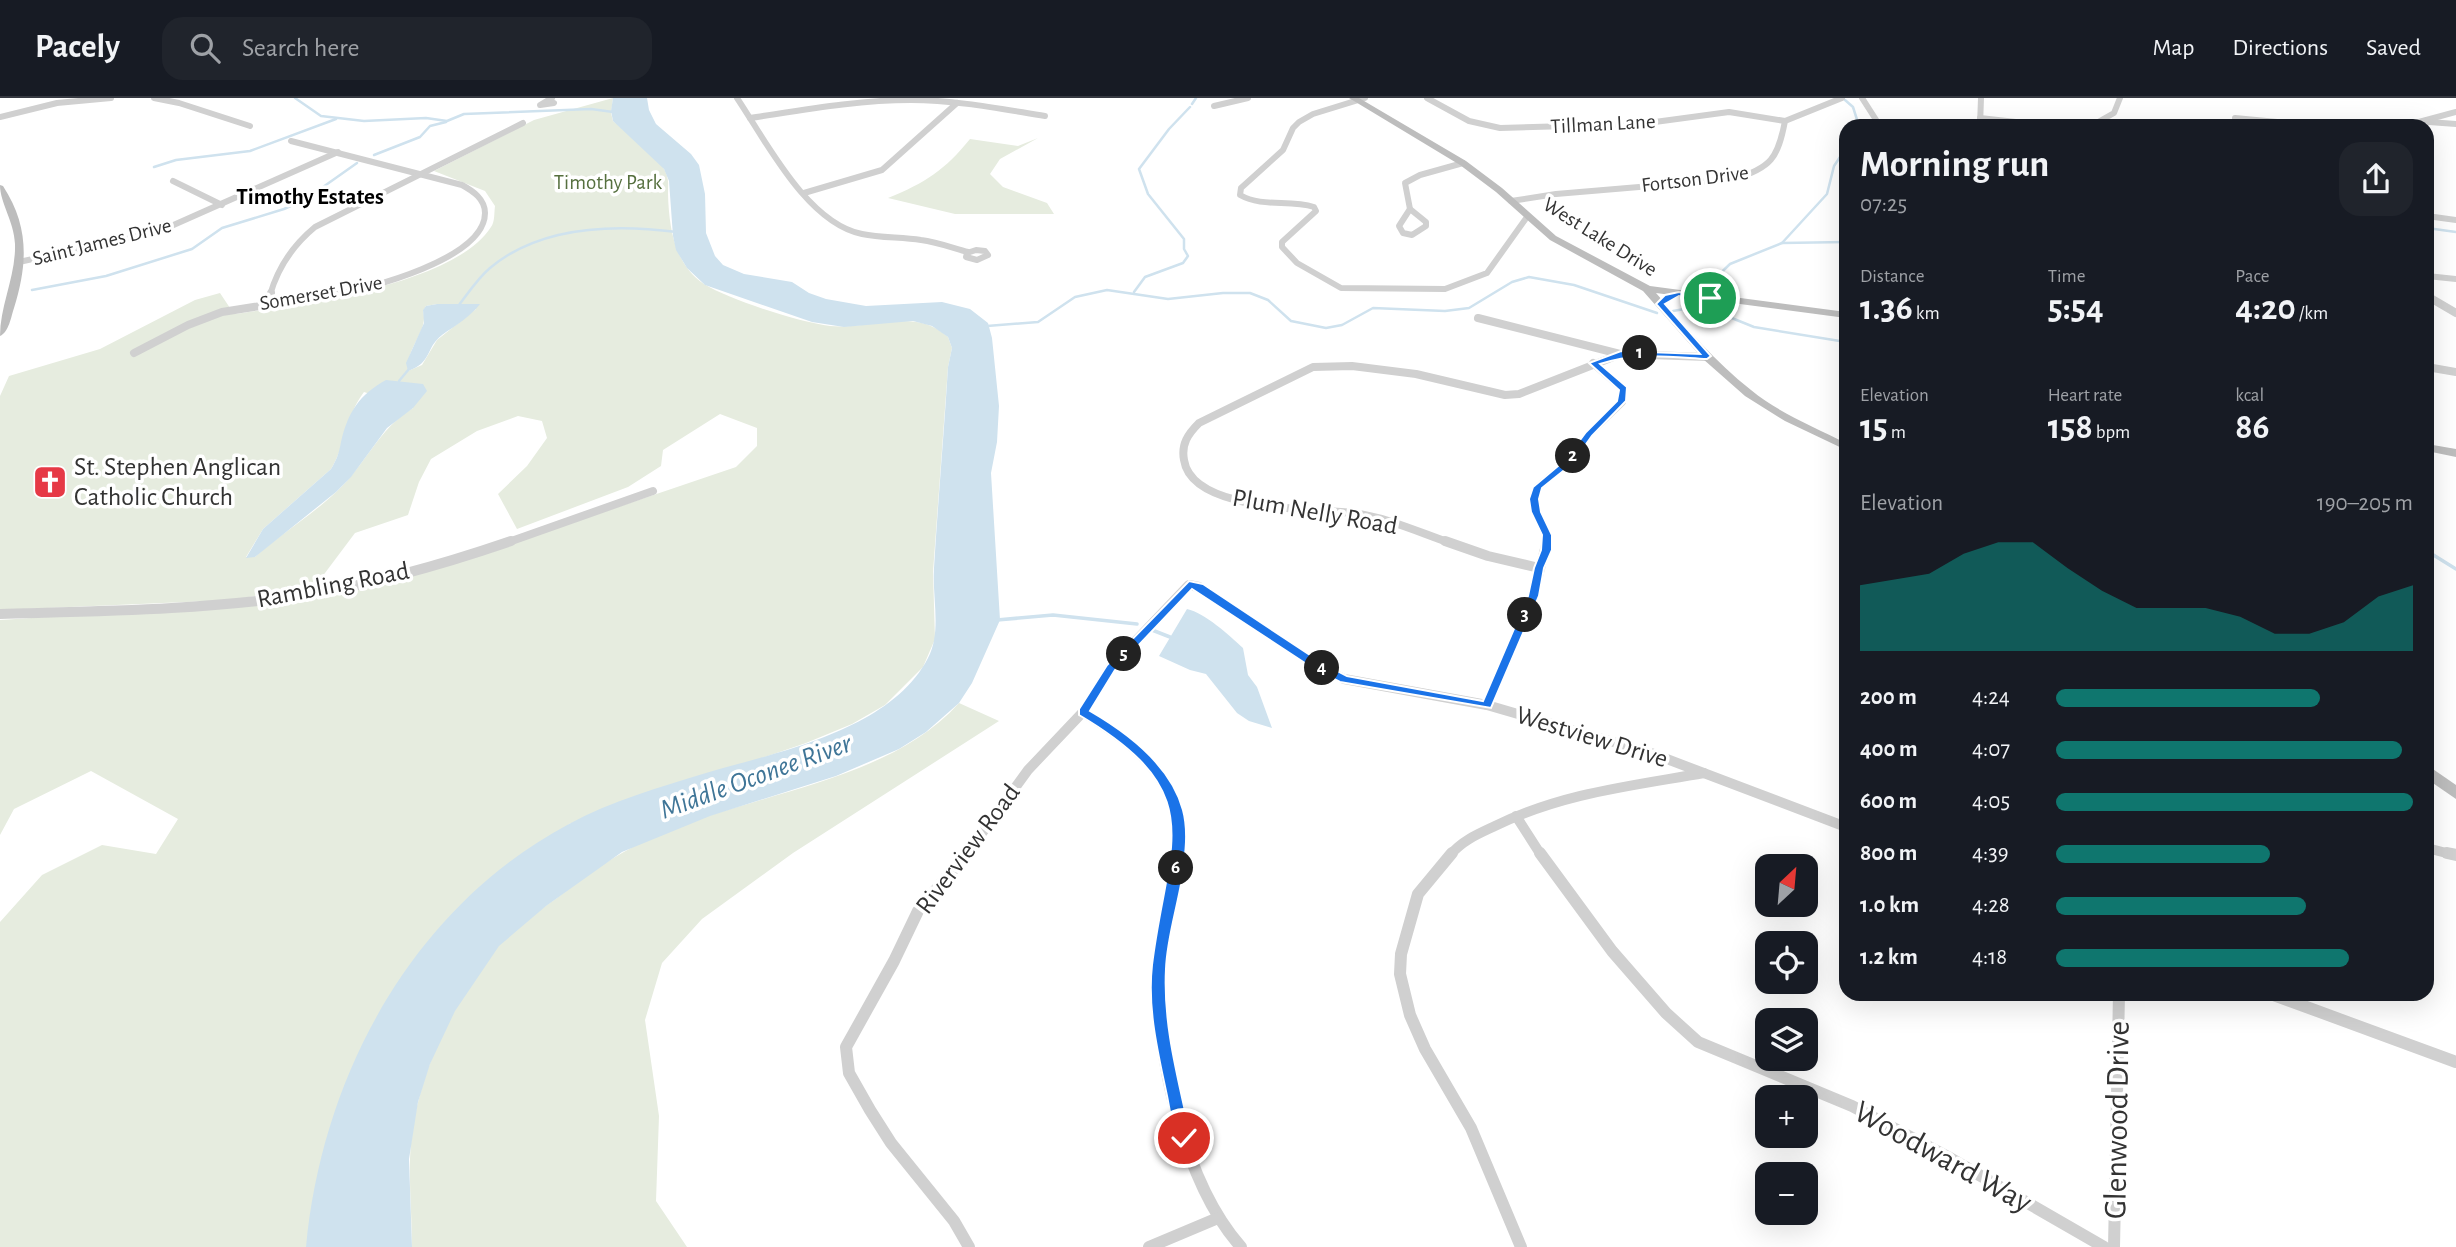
<!DOCTYPE html>
<meta charset="utf-8">
<style>
:root{--surface:#171b24;--page:#20242c;--text:#f1f3f6;--muted:#9ea1a6;--line:#363941;--accent:#0f766e}
body{margin:0;font-family:"Alegreya Sans",sans-serif;background:var(--page);color:var(--text);height:100vh;display:flex;flex-direction:column;font-size:26px;white-space:nowrap}
*{box-sizing:border-box;margin:0}
p{font-size:23px;color:var(--muted)}
.icon{flex:none;width:38px;height:38px;fill:none;stroke:currentColor;stroke-width:2;stroke-linecap:round;stroke-linejoin:round}
.map{position:relative;flex:1;overflow:hidden}
.side{position:absolute;left:1839px;top:21px;width:595px;height:882px;display:flex;flex-direction:column;background:var(--surface);border-radius:21px;box-shadow:0 7px 28px #0002}
.side>*{flex:none}
.needle{width:46px;rotate:26deg}
.controls{position:absolute;left:1755px;top:756px;display:grid;gap:14px}
.controls a{display:grid;place-items:center;width:63px;height:63px;border-radius:14px;background:var(--surface);box-shadow:0 7px 28px #0002;font-size:35px}
.pin{position:absolute;display:grid;place-items:center;width:60px;height:60px;color:#fff;margin:-30px;border:4px solid #fff;border-radius:50%;box-shadow:0 2px 7px #0007}
.km{position:absolute;width:35px;height:35px;margin:-18px;border-radius:50%;background:#222;color:#fff;font-size:19px;line-height:35px;text-align:center}
.round{display:grid;place-items:center;flex:none;width:74px;height:74px;border-radius:21px;background:var(--page)}
.overview{display:flex;align-items:center;justify-content:space-between;height:119px;padding:0 21px}
h1{font-size:38px;font-weight:700;line-height:52px}
.stats{display:grid;grid-template-columns:repeat(3,1fr);gap:10px;height:119px;padding:7px 21px}
.stats div{display:grid;align-content:center}
.stats b{font-size:35px;font-weight:700}
.stats small{font-size:19px;font-weight:400}
.stats p{font-size:19px}
.chart{height:196px;padding:14px 21px}
.chart p{display:flex;justify-content:space-between}
.chart svg{width:100%;height:126px;margin-top:7px;fill:var(--accent);opacity:.7}
ul{padding:0 21px;list-style:none;font-size:23px}
li{display:grid;grid-template-columns:112px 84px 1fr;align-items:center;height:52px}
li i{height:18px;border-radius:9px;background:var(--accent)}
header{display:flex;align-items:center;gap:42px;box-sizing:border-box;height:98px;padding:0 35px;background:var(--surface);border-bottom:2px solid var(--line)}
header strong{font-size:33px}
nav{display:flex;gap:38px;margin-inline-start:auto;font-size:24px}
.search{width:490px;height:63px;background:var(--page);display:flex;align-items:center;gap:18px;box-sizing:border-box;padding:0 24px;border-radius:21px;color:var(--muted);font-size:26px}
.map>svg:first-child{display:block}
.green{fill:#e6ecdf;fill-rule:evenodd}
.water{fill:#cfe2ee}
.lines{fill:none;stroke-linecap:round;stroke-linejoin:round}
.stream-far1{stroke:#cfe2ee;stroke-width:2.5}
.stream{stroke:#cfe2ee;stroke-width:3.5}
.street-far3{stroke:#d0d0d0;stroke-width:6}
.street-far2{stroke:#d0d0d0;stroke-width:8}
.street-far1{stroke:#d0d0d0;stroke-width:10}
.street{stroke:#d0d0d0;stroke-width:12}
.secondary{fill:#bdbdbd;fill-rule:evenodd}
.route{fill:#1a73e8;stroke:#fff;stroke-width:2}
.labels{text-anchor:middle;dominant-baseline:central;stroke-width:7;stroke-linejoin:round;paint-order:stroke}
.far-street-label{font-size:21px;fill:#333;stroke:#fff}
.far-park-label{font-size:21px;fill:#56703f;stroke:#fff}
.far-neighbourhood-label{font-size:23px;font-weight:bold;fill:#000;stroke:#fff}
.poi-label{font-size:26px;fill:#333;stroke:#fff;text-anchor:start}
.street-label{font-size:26px;fill:#333;stroke:#fff}
.water-label{font-size:28px;font-style:italic;fill:#3f7597;stroke:#fff}
.near-street-label{font-size:32px;fill:#333;stroke:#fff}
</style>
<header>
<strong>Pacely</strong>
<div class="search"><svg class="icon" aria-label="search" viewBox="0 0 24 24"><circle cx="10" cy="10" r="6"/><path d="M15 15l6 6"/></svg>Search here</div>
<nav><a>Map</a><a>Directions</a><a>Saved</a></nav>
</header>
<div class="map">
<svg width="2456" height="1149" viewBox="0 0 2456 1149">
<rect width="100%" height="100%" fill="#fff"/>
<!-- green -->
<g class="green">
<path d="M613 0 611 15 613 23C630 37 658 55 666 75 669 82 668 88 668 96 669 129 674 166 704 186 730 202 799 224 830 228 869 232 915 208 948 239L952 250 948 269 933 474 935 541 923 569 885 607 852 626 806 645 569 726 307 1149H0V824L42 777 102 747 156 756 178 721 91 673 14 711 0 737V522L298 503 363 491 465 461 736 369 757 348V330L720 316 663 352 661 368 628 389 517 431 498 396 527 368 547 340 542 323 518 318 477 333 431 361 419 384 408 417 355 435 316 487 232 502 0 512V298L9 278 100 251 195 202 220 195 234 216C298 207 454 187 491 129 495 124 494 115 495 108L485 93 434 73 534 22ZM437 206 476 211 437 242 422 267 408 273C406 249 429 233 423 213L426 208ZM364 294 413 310C378 331 365 368 336 394 311 418 280 436 255 459H246L263 431 331 371C346 347 346 317 364 294Z"/>
<path d="M1038 40 1000 61 990 76 1003 89 1047 105 1054 116H955L888 100C925 85 945 72 970 41L1018 48Z"/>
<path d="M959 605 999 623 793 755 702 821 662 865 645 922 659 1018 656 1103 687 1149H412C412 1106 406 1065 414 1022 426 961 457 893 499 847 516 829 537 814 557 800 578 784 599 768 622 755 661 732 708 717 751 705 823 683 907 663 959 605Z"/>
</g>
<!-- water -->
<g class="water">
<path d="M613 0H647L649 12 656 26 691 56 699 67 705 96 706 135 715 158 723 167 744 176 792 184 809 195 826 201 866 208 942 204 970 211 988 225 992 240 999 308 997 344 991 375 1000 522 972 585 959 605 926 634 899 651 836 678 710 718 622 754 546 808 499 848 455 913 430 966 418 1004 409 1061 412 1149H306C322 977 413 809 569 726 611 703 660 689 706 675 777 654 890 633 928 560 942 534 932 499 934 470 938 403 944 336 948 269L952 250 948 239 932 228 913 223 844 229 812 224 705 187 687 170 676 152 673 138 669 83 664 71 613 23 611 13Z"/>
<path d="M437 206H480C469 220 456 227 442 237 425 250 433 264 408 273L406 265 424 225 423 212 426 208Z"/>
<path d="M386 282 423 286 427 293 413 310 387 330 351 379 336 394 255 459 246 460 263 431 331 371C337 361 339 355 341 344 348 314 359 297 386 282Z"/>
<path d="M1187 511C1205 515 1229 537 1243 550L1248 577 1257 589 1272 630 1249 623 1237 615 1206 576 1190 572 1159 558Z"/>
</g>
<g class="lines">
<!-- stream-far1 -->
<g class="stream-far1">
<path d="M295 0 321 18 364 23 426 20 447 23 464 16 591 11 613 14"/>
<path d="M1845 2 1853 9 1859 28"/>
<path d="M1192 6 1196 0"/>
<path d="M374 57 420 39 430 28 446 24"/>
<path d="M154 69 176 62 250 53 336 21"/>
<path d="M2427 130 2456 134"/>
<path d="M1782 145 1846 144"/>
<path d="M32 192 106 178 192 151 222 130 284 111 306 101 357 65"/>
<path d="M1134 194 1145 179 1183 165 1188 158 1184 151V141L1148 96 1139 71 1169 31 1190 9"/>
<path d="M1700 195 1730 166 1782 145 1827 96 1834 68 1846 50"/>
<path d="M459 207C469 194 478 180 490 170 541 127 615 126 677 134"/>
<path d="M1702 208 1754 229 1846 244"/>
<path d="M1673 213 1702 208"/>
<path d="M987 228 1038 224 1075 199 1107 192 1168 201 1223 195H1250L1268 202 1291 223 1326 230 1342 227 1373 210 1445 213 1469 210 1512 184 1529 179 1574 187 1657 215"/>
<path d="M399 283 409 271"/>
</g>
<!-- stream -->
<g class="stream">
<path d="M2427 453 2456 471"/>
<path d="M997 522 1053 517 1137 526"/>
<path d="M1152 532 1170 539"/>
</g>
<!-- street-far3 -->
<g class="street-far3">
<path d="M154 0 179 5 250 28"/>
<path d="M737 0C766 43 807 125 862 136 881 140 901 139 921 142 937 144 953 150 968 154"/>
<path d="M1365 0 1313 16 1299 24 1293 30 1283 52 1241 90 1240 97C1263 110 1289 101 1314 109L1316 113 1282 144V149L1297 165 1341 190 1445 191 1487 175 1527 119"/>
<path d="M1427 0 1469 23 1500 30 1640 26 1729 14 1785 23"/>
<path d="M1862 0 1880 28"/>
<path d="M549 3 554 5 540 7 552 0"/>
<path d="M1214 8 1248 0"/>
<path d="M0 19 57 5 111 0"/>
<path d="M750 20C803 12 857 2 911 2 956 2 1001 11 1045 18"/>
<path d="M1980 20 2053 28"/>
<path d="M2235 20 2319 28"/>
<path d="M2429 24 2456 26"/>
<path d="M1980 28 1981 0"/>
<path d="M2091 28 2114 15 2120 0"/>
<path d="M2404 28 2456 14"/>
<path d="M291 43 462 87C473 93 485 101 485 115 485 161 368 191 333 197"/>
<path d="M173 83 222 107"/>
<path d="M804 95 882 72 957 5"/>
<path d="M1511 103 1556 96 1734 81C1771 70 1778 60 1785 23L1842 0"/>
<path d="M1410 111 1426 124V128L1412 137 1403 135 1399 128Z"/>
<path d="M1410 111 1405 85 1420 77 1463 65"/>
<path d="M2427 118 2456 122"/>
<path d="M976 152 985 153 988 157 977 162 966 159 967 155Z"/>
<path d="M19 164 160 133 338 54"/>
<path d="M2427 178 2456 181"/>
<path d="M270 197C278 169 292 148 315 129L523 25"/>
</g>
<!-- street-far2 -->
<g class="street-far2">
<path d="M2427 198 2456 215"/>
<path d="M268 205 271 195"/>
<path d="M1478 220 1620 256"/>
<path d="M134 255 188 227 222 214 343 195"/>
<path d="M2427 269 2456 274"/>
<path d="M506 445 653 393"/>
<path d="M1450 445C1418 434 1386 419 1352 415 1312 410 1192 414 1184 362 1181 346 1188 336 1199 325L1313 269 1352 268 1416 276 1505 297 1519 296 1621 256 1707 259"/>
<path d="M1546 445 1547 437 1536 414 1534 401 1538 389 1568 364 1589 336 1622 304 1623 291 1593 265"/>
</g>
<!-- street-far1 -->
<g class="street-far1">
<path d="M1445 443 1488 458 1539 470"/>
<path d="M0 516C102 513 204 512 304 497 375 486 444 466 511 443"/>
<path d="M1487 607 1533 498 1547 443"/>
<path d="M1083 614C1139 649 1184 684 1177 757"/>
<path d="M1516 718 1541 757"/>
<path d="M2427 750 2454 757"/>
<path d="M966 757 1028 672 1083 614 1111 569 1189 487 1199 489 1318 568 1344 581 1487 607 1651 655 1846 729"/>
<path d="M1450 757C1463 742 1478 736 1495 728 1563 695 1631 688 1704 675"/>
</g>
<!-- street -->
<g class="street">
<path d="M967 755 918 813 894 863 846 949 849 975 870 1012 891 1045 954 1123 969 1149"/>
<path d="M1177 755C1174 794 1161 832 1159 871 1154 955 1185 1086 1241 1149"/>
<path d="M1452 755 1418 796 1401 856 1400 876 1410 917 1425 951 1471 1030 1521 1149"/>
<path d="M1540 755 1612 853 1666 915 1698 944 1852 1008 1948 1059 2104 1149"/>
<path d="M2447 755 2456 757"/>
<path d="M2271 896 2456 964"/>
<path d="M1149 1149 1218 1120"/>
<path d="M2114 1149 2119 896"/>
</g>
<!-- secondary -->
<g class="secondary">
<path d="M1349 0H1359L1466 63 1502 90 1556 138 1650 188 1846 214V220L1656 195C1686 229 1715 264 1751 292 1779 315 1814 329 1846 345V352L1785 323 1745 298 1703 261 1643 193 1550 142 1496 94 1460 67Z"/>
<path d="M0 87 3 88C29 128 28 165 14 210 11 219 9 234 0 238 0 207 16 178 15 146 14 123 0 105 0 87Z"/>
<path d="M2427 346 2456 351V359L2427 353Z"/>
<path d="M2427 667 2456 687V701L2427 681Z"/>
</g>
</g>
<!-- route -->
<path class="route" d="M1679 194 1714 200 1710 203 1679 198 1665 206 1711 258 1707 261C1670 259 1635 254 1600 266L1627 289 1626 303 1592 338 1572 366 1542 390 1539 401 1541 414 1552 437V452L1544 470 1539 498 1491 610 1340 584 1314 571 1192 491 1115 572 1090 613C1128 635 1171 667 1183 712 1189 734 1185 759 1182 781 1177 811 1167 841 1166 871 1163 929 1179 983 1191 1040L1189 1045 1184 1047 1178 1045C1172 1030 1170 1013 1167 998 1158 955 1147 911 1152 867 1167 743 1212 696 1079 617V611L1107 567 1189 483 1203 486 1322 565 1347 578 1483 603 1528 498 1534 470 1541 452 1542 437 1531 414 1529 401 1533 389 1565 362 1586 334 1617 303 1619 292 1589 265 1621 253 1700 256 1656 206 1665 197Z"/>
<!-- icons -->
<defs>
<g id="church-square" transform="scale(1.75)"><rect x="-9" y="-9" width="18" height="18" rx="4" fill="#e63946" stroke="#fff"/><path d="M-1.2-6h2.4v3.5h3.3v2.4h-3.3V6h-2.4V-.1h-3.3v-2.4h3.3Z" fill="#fff"/></g>
</defs>
<g fill-rule="evenodd">
<use href="#church-square" x="50" y="384"/>
</g>
<g class="labels">
<!-- far-street labels -->
<g class="far-street-label">
<text transform="translate(1603 26) rotate(-3)">Tillman Lane</text>
<text transform="translate(1695 81) rotate(-7)">Fortson Drive</text>
<text transform="translate(1600 139) rotate(32)">West Lake Drive</text>
<text transform="translate(102 144) rotate(-14)">Saint James Drive</text>
<text transform="translate(321 195) rotate(-10)">Somerset Drive</text>
</g>
<!-- far-park labels -->
<g class="far-park-label">
<text x="608" y="84">Timothy Park</text>
</g>
<!-- far-neighbourhood labels -->
<g class="far-neighbourhood-label">
<text x="310" y="99">Timothy Estates</text>
</g>
<!-- poi labels -->
<g class="poi-label">
<text x="74" y="369">St. Stephen Anglican<tspan x="74" dy="30">Catholic Church</tspan></text>
</g>
<!-- street labels -->
<g class="street-label">
<text transform="translate(1315 414) rotate(10)">Plum Nelly Road</text>
<text transform="translate(333 487) rotate(-11)">Rambling Road</text>
<text transform="translate(1592 639) rotate(17)">Westview Drive</text>
<text transform="translate(968 751) rotate(-53)">Riverview Road</text>
</g>
<!-- water labels -->
<g class="water-label">
<text transform="translate(756 679) rotate(-20)">Middle Oconee River</text>
</g>
<!-- near-street labels -->
<g class="near-street-label">
<text transform="translate(2117 1022) rotate(-89)">Glenwood Drive</text>
<text transform="translate(1943 1059) rotate(29)">Woodward Way</text>
</g>
</g>
</svg>
<div class="controls">
<a><svg class="needle" viewBox="-14 -14 28 28"><path d="M0-13l5 13h-10z" fill="#e53935"/><path d="M0 13l5-13h-10z" fill="#9ea1a6"/></svg></a>
<a><svg class="icon" aria-label="locate" viewBox="0 0 24 24"><circle cx="12" cy="12" r="6"/><path d="M12 2v4M12 18v4M2 12h4M18 12h4"/></svg></a>
<a><svg class="icon" aria-label="layers" viewBox="0 0 24 24"><path d="M12 4l9 5-9 5-9-5zM3 14l9 5 9-5"/></svg></a>
<a>+</a>
<a>−</a>
</div>
<div class="pin" style="left:1710px;top:200px;background:#1e9e55"><svg class="icon" aria-label="arrive" viewBox="0 0 24 24"><path d="M6 21V4h12l-3 4 3 4H6"/></svg></div>
<div class="pin" style="left:1184px;top:1040px;background:#d93025"><svg class="icon" aria-label="check" viewBox="0 0 24 24"><path d="M5 12l5 5 9-10"/></svg></div>
<b class="km" style="left:1640px;top:255px">1</b>
<b class="km" style="left:1573px;top:358px">2</b>
<b class="km" style="left:1525px;top:517px">3</b>
<b class="km" style="left:1322px;top:570px">4</b>
<b class="km" style="left:1124px;top:556px">5</b>
<b class="km" style="left:1176px;top:770px">6</b>
<section class="side">
<div class="overview"><div><h1>Morning run</h1><p>07:25</p></div><a class="round"><svg class="icon" aria-label="share" viewBox="0 0 24 24"><path d="M12 15V3M7 8l5-5 5 5M5 13v7h14v-7"/></svg></a></div>
<div class="stats">
<div><p>Distance</p><b>1.36<small> km</small></b></div>
<div><p>Time</p><b>5:54</b></div>
<div><p>Pace</p><b>4:20<small> /km</small></b></div>
</div>
<div class="stats">
<div><p>Elevation</p><b>15<small> m</small></b></div>
<div><p>Heart rate</p><b>158<small> bpm</small></b></div>
<div><p>kcal</p><b>86</b></div>
</div>
<div class="chart"><p><span>Elevation</span>190–205 m</p>
<svg viewBox="0 0 160 44" preserveAspectRatio="none"><path d="M0 44V21L10 19L20 17L30 10L40 6L50 6L60 15L70 23L80 29L90 29L100 29L110 32L120 38L130 38L140 34L150 25L160 21V44z"/></svg>
</div>
<ul>
<li><b>200 m</b>4:24<i style="width:74%"></i></li>
<li><b>400 m</b>4:07<i style="width:97%"></i></li>
<li><b>600 m</b>4:05<i style="width:100%"></i></li>
<li><b>800 m</b>4:39<i style="width:60%"></i></li>
<li><b>1.0 km</b>4:28<i style="width:70%"></i></li>
<li><b>1.2 km</b>4:18<i style="width:82%"></i></li>
</ul>
</section>
</div>
